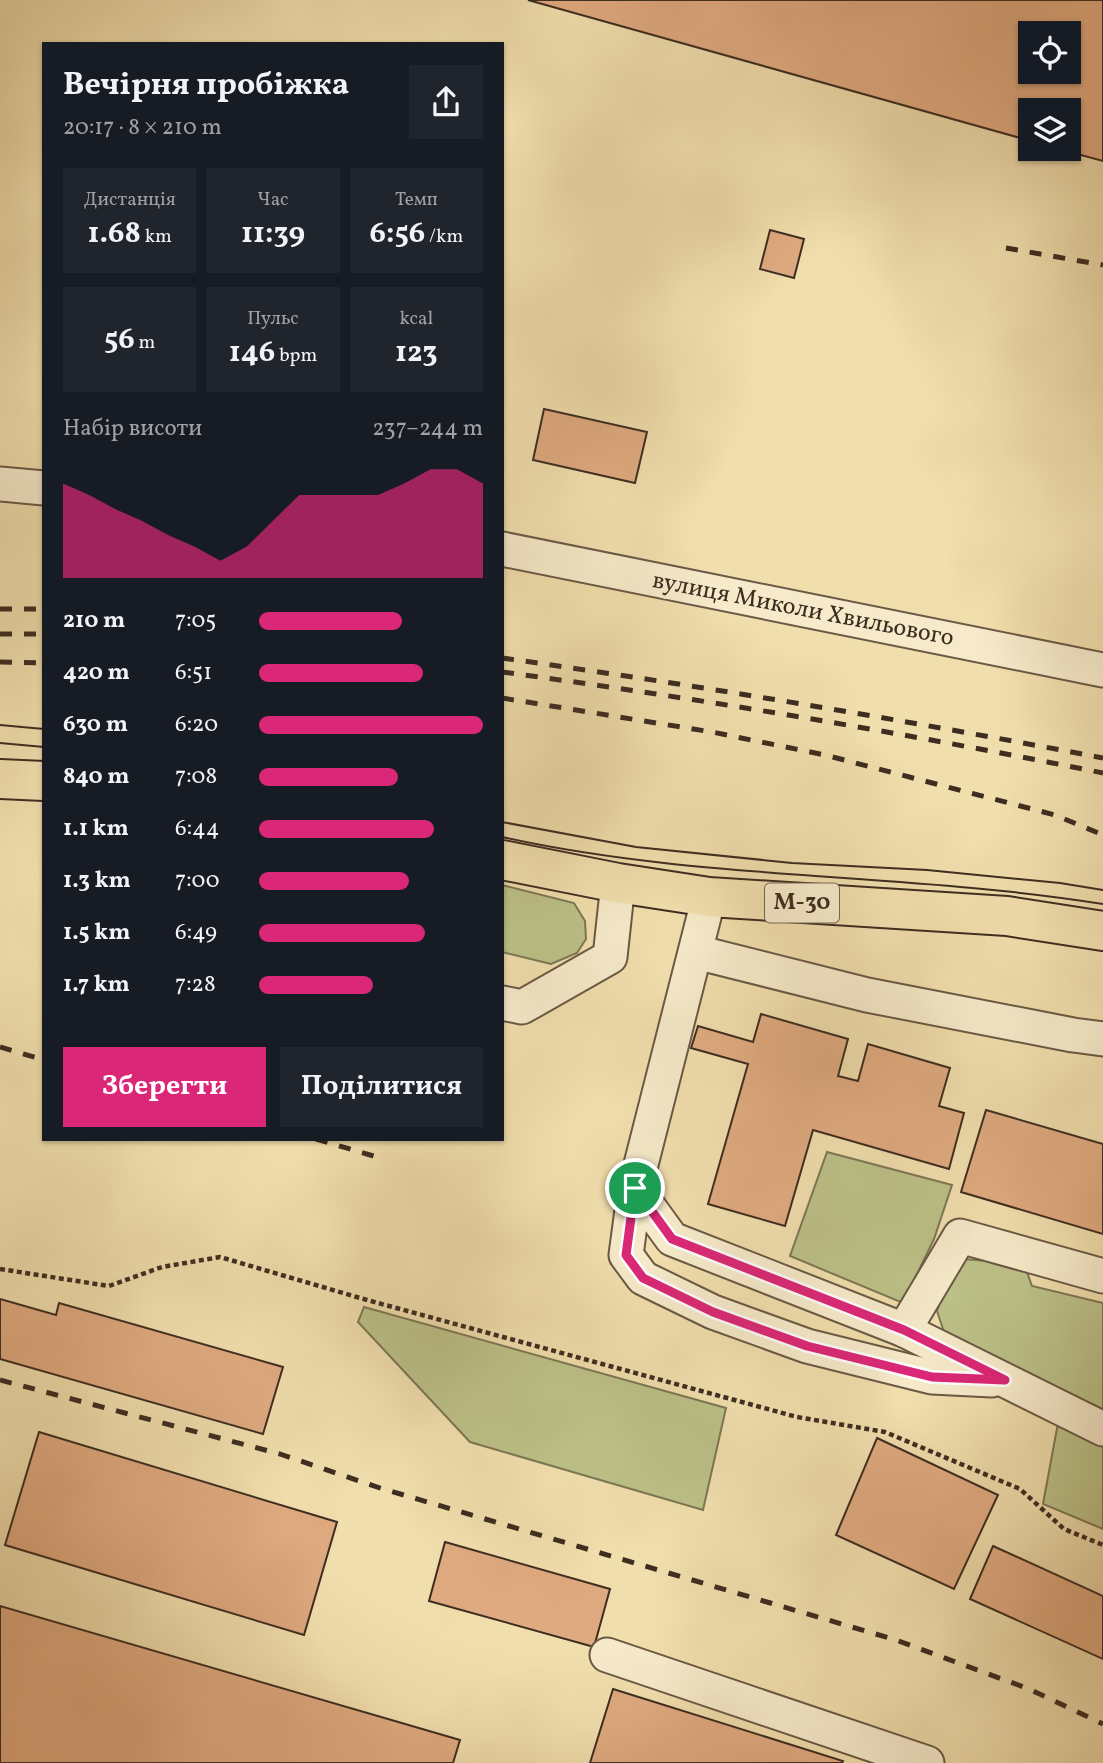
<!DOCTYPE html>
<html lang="uk">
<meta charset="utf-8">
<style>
:root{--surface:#171b24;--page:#20242c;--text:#f1f3f6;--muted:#9ea1a6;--accent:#db2777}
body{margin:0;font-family:Vollkorn,serif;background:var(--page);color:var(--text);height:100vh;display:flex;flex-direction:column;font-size:26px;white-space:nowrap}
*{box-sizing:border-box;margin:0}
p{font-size:23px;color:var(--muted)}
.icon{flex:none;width:38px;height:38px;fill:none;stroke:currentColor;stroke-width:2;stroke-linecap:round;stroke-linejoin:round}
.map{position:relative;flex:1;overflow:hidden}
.drawer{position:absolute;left:42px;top:42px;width:462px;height:1099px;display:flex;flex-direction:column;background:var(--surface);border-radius:0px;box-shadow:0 2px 5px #0004}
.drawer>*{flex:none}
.tools{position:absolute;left:1018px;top:21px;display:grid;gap:14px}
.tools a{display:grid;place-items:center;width:63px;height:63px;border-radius:0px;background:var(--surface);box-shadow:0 2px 5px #0004;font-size:35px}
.pin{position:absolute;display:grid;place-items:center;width:60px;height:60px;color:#fff;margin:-30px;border:4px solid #fff;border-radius:50%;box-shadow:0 2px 7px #0007}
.round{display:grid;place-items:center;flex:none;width:74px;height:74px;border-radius:0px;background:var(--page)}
.head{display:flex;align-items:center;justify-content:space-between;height:119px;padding:0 21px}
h1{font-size:32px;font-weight:700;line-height:52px}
.stats{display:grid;grid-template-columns:repeat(3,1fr);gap:10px;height:119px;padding:7px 21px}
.stats div{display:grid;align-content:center;border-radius:0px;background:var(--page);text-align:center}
.stats b{font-size:30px;font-weight:700}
.stats small{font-size:19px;font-weight:400}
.stats p{font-size:19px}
.chart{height:196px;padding:14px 21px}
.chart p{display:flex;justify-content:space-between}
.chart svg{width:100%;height:126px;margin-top:7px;fill:var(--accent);opacity:.7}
.cta{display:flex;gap:14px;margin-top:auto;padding:14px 21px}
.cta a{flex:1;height:80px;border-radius:0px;background:var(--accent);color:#fff;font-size:28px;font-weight:700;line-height:80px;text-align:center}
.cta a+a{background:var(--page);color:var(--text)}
ul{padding:0 21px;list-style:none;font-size:23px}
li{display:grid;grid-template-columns:112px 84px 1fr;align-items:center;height:52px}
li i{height:18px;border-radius:9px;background:var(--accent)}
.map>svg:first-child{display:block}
.green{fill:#bcc188;stroke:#7c7754;stroke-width:2}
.building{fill:#e0aa80;stroke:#3d2d21;stroke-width:2;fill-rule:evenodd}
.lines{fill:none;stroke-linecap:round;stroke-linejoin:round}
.minor-casing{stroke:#6a5944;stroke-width:37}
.highway-casing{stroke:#3d2d21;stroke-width:42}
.path{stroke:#3d2d21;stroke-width:4.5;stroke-dasharray:5 3.5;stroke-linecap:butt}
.minor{stroke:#f6eaca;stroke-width:33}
.highway{stroke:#f1dead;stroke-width:38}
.tram{stroke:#3d2d21;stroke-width:2}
.rail{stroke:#3d2d21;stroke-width:5;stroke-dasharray:12 12;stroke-linecap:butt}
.route-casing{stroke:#fff;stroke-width:14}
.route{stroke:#db2777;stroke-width:9}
.labels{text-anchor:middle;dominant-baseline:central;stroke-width:7;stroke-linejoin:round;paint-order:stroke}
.shield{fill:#f6eaca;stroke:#746654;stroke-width:2}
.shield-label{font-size:23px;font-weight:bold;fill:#3d2d21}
.street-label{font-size:24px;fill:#3d2d21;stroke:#f6eaca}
</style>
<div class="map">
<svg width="1103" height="1763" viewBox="0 0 1103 1763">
<rect width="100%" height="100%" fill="#f1dead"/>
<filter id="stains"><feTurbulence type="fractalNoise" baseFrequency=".00286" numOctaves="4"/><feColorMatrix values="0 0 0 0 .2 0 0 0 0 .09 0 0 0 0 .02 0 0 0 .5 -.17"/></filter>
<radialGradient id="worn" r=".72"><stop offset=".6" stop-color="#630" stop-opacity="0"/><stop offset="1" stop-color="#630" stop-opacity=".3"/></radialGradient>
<!-- green -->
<g class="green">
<path d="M502 885 574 903 585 921 586 939 577 953 551 964 502 952Z"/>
<path d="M827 1152 952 1185 934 1239 903 1303 790 1256Z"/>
<path d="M964 1259 1024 1264 1032 1286 1103 1303V1409L945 1335 937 1311 950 1275Z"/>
<path d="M364 1307 726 1408 703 1510 470 1442 358 1322Z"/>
<path d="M1058 1423 1103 1443V1529L1043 1504Z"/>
</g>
<!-- building -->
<g class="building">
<path d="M528 0H1103V161L1059 149H1069V110H1031V141ZM1031 33H1069V72H1031Z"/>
<path d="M770 230 804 239 794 278 760 269Z"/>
<path d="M544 409 647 432 635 483 533 460Z"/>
<path d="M761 1014 848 1039 838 1076 858 1081 868 1044 950 1068 939 1106 964 1113 949 1169 813 1130 785 1226 708 1204 748 1064 691 1048 698 1026 753 1042Z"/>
<path d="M986 1110 1103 1144V1234L961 1192Z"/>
<path d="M0 1299 56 1315 59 1303 283 1367 263 1434 0 1359Z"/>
<path d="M39 1432 337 1522 304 1635 5 1545Z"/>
<path d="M877 1438 998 1495 954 1589 836 1535Z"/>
<path d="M445 1542 610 1589 594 1647 429 1601Z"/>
<path d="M993 1546 1103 1596V1659L970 1599Z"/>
<path d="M0 1606 460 1740 453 1763H0Z"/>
<path d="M613 1689 843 1761 842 1763H590Z"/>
</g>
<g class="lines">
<!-- minor casing -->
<g class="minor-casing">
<g id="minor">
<path d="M0 484 44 488"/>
<path d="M502 549 1103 670"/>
<path d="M709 897 635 1188 672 1239 904 1330 1103 1429"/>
<path d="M696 952 867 995 1073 1035 1103 1039"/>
<path d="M502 1003 522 1007 610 957 618 883"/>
<path d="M635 1188 626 1255 643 1278 713 1312 807 1346 932 1377 992 1380"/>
<path d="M904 1330 960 1236 1103 1276"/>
<path d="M607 1655 927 1763"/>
</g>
</g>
<!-- highway casing -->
<g class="highway-casing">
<g id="highway">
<path d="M0 779 44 781"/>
<path d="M502 860 618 883 709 897 1007 916 1103 931"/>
</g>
</g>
<!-- path -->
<path class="path" d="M0 1269 109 1286 162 1267 220 1257 367 1300 797 1417 885 1432 1020 1489 1064 1529 1103 1545"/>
<!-- minor -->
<use href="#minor" class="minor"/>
<!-- highway -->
<use href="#highway" class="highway"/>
<!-- tram -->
<g class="tram">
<path d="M0 725 44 729"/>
<path d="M0 743 44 747"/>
<path d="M502 822 636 847 792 863 927 870 1060 883 1103 890"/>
<path d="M502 837C699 881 904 872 1103 904"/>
</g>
<!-- rail -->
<g class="rail">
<path d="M1006 248 1103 265"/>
<path d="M0 609H44"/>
<path d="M0 634H44"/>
<path d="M502 658C703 686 904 720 1103 758"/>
<path d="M0 662 44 663"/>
<path d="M502 672C704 699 904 733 1103 773"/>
<path d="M502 698 712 732 825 755 1055 815 1103 835"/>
<path d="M0 1047 44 1060"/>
<path d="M316 1139 377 1157"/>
<path d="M0 1380 280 1454 380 1488 896 1640 1029 1689 1103 1724"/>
</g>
</g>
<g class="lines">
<!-- route casing -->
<g class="route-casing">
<path id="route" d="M635 1188 672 1239 904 1330 1005 1380 932 1377 807 1346 713 1312 643 1278 626 1255Z"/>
</g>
<!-- route -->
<use href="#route" class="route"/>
</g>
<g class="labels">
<!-- shield labels -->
<rect class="shield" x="765" y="883.5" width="74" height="39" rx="5"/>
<g class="shield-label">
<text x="802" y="903">М-30</text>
</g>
<!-- street labels -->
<g class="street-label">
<text transform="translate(803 610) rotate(11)">вулиця Миколи Хвильового</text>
</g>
</g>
<rect width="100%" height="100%" filter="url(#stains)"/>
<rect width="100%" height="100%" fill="url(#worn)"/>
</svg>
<div class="tools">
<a><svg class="icon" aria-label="locate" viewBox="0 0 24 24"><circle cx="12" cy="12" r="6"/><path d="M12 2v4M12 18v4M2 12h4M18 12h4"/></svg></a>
<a><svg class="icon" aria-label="layers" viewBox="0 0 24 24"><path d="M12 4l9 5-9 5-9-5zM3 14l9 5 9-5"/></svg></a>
</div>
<div class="pin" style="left:635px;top:1188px;background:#1e9e55"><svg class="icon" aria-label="arrive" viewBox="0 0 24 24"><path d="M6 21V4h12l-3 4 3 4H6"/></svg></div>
<section class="drawer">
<div class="head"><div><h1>Вечірня пробіжка</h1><p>20:17 · 8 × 210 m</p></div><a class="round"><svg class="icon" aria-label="share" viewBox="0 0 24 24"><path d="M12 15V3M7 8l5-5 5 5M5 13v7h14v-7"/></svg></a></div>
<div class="stats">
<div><p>Дистанція</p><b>1.68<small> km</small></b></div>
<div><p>Час</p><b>11:39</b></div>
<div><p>Темп</p><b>6:56<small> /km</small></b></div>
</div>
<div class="stats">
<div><b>56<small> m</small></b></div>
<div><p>Пульс</p><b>146<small> bpm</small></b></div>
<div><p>kcal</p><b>123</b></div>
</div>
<div class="chart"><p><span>Набір висоти</span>237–244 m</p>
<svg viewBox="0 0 160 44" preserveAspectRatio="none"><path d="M0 44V11L10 15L20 20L30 24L40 29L50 33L60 38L70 33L80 24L90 15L100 15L110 15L120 15L130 11L140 6L150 6L160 11V44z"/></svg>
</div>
<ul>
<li><b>210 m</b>7:05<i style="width:64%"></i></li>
<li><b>420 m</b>6:51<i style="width:73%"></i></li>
<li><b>630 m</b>6:20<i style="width:100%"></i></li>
<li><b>840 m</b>7:08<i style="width:62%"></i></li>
<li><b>1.1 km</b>6:44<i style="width:78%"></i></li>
<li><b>1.3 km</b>7:00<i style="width:67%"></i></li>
<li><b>1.5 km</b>6:49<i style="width:74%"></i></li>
<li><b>1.7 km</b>7:28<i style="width:51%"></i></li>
</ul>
<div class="cta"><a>Зберегти</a><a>Поділитися</a></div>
</section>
</div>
